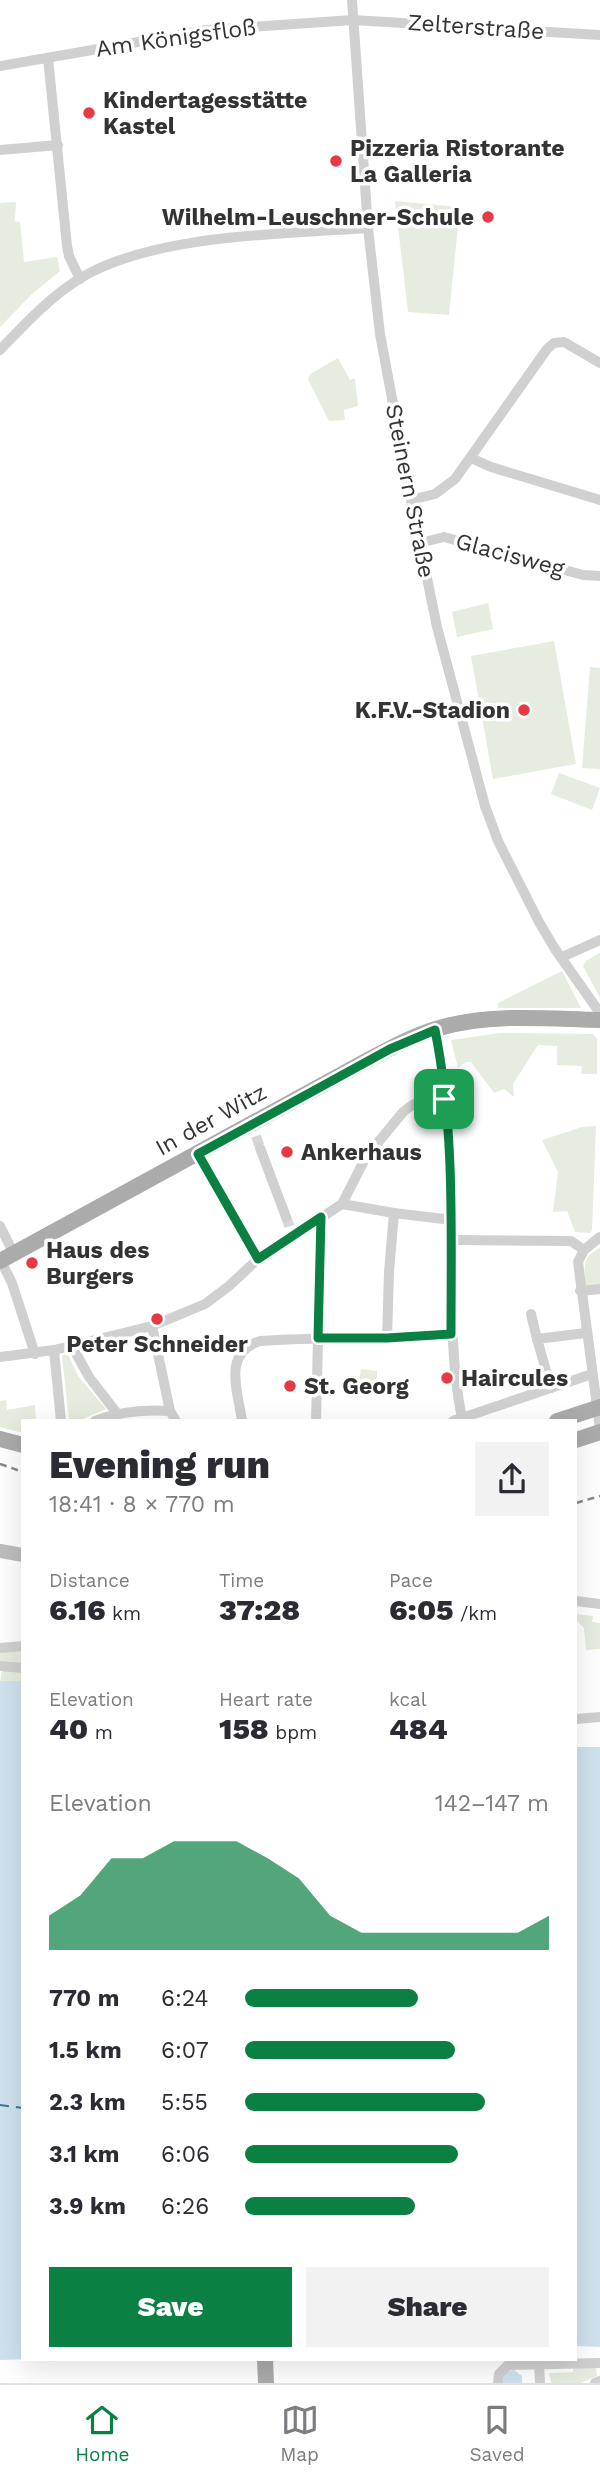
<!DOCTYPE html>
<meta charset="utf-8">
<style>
:root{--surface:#fff;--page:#f2f2f3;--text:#2b2b33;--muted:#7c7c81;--line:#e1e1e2;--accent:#0b8043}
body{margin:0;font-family:"Work Sans",sans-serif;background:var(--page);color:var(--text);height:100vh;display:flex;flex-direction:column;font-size:26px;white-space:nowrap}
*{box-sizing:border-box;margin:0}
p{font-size:23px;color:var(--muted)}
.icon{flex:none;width:38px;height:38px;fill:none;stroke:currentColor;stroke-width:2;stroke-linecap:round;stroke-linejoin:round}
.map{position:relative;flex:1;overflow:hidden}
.side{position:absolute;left:21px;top:1419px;width:556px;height:942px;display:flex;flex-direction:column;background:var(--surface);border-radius:0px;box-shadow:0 7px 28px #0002}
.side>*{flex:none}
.pin{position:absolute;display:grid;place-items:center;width:60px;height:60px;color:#fff;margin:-30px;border-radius:14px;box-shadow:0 4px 10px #0006}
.round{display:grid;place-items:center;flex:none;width:74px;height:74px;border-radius:0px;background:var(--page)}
.summary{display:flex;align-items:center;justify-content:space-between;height:119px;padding:0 28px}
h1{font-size:38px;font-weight:800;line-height:52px}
.figures{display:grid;grid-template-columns:repeat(3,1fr);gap:10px;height:119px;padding:7px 28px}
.figures div{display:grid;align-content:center}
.figures b{font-size:30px;font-weight:800}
.figures small{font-size:19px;font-weight:400}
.figures p{font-size:19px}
.chart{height:196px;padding:14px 28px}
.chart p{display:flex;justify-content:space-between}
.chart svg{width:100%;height:126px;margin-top:7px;fill:var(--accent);opacity:.7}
.button{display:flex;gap:14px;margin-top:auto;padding:14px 28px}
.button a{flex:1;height:80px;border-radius:0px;background:var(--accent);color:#fff;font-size:28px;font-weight:800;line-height:80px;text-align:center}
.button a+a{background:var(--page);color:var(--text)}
ul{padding:0 28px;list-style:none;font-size:23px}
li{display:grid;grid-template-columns:112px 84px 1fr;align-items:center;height:52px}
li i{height:18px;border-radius:9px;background:var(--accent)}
.dock{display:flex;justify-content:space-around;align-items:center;height:98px;border-top:2px solid var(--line);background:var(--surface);font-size:19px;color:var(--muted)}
.dock a{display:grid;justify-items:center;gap:4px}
.dock .on{color:var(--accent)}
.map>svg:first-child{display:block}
.green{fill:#e6ecdf}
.water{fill:#cfe2ee}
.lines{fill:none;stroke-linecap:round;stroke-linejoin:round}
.ferry{stroke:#3f7597;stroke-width:2;stroke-dasharray:9 7;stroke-linecap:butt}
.street-tunnel{stroke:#d6d6d6;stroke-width:10;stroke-dasharray:10 5;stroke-linecap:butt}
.street{stroke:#d0d0d0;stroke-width:10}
.secondary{stroke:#bdbdbd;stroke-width:14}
.primary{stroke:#ababab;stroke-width:16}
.rail{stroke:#888;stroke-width:2.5;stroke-dasharray:7 5;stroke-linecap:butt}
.route-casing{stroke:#fff;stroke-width:14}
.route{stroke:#0b8043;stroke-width:9}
.poi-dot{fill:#e63946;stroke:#fff;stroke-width:2.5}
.labels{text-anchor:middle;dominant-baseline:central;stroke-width:7;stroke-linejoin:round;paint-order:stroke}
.street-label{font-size:23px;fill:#333;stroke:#fff}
.poi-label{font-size:23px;font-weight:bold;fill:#333;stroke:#fff;text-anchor:start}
</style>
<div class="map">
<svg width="600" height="2383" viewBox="0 0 600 2383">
<rect width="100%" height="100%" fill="#fff"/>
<!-- green -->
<g class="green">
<path d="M395 201 460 207 449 315 408 312Z"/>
<path d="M16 202 15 221 20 222 24 262 57 257 60 271 31 295 0 327V203Z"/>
<path d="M338 358 350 380 355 378 358 406 344 410 345 420 329 421 308 379 310 374Z"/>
<path d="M488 603 493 629 457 637 452 612Z"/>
<path d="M554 641 576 764 493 779 471 656Z"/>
<path d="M590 667 600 668V769L582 768Z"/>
<path d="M559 773 600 788 592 810 551 794Z"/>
<path d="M600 953V998L583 966 586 961Z"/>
<path d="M562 971 581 1008H498V1003Z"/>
<path d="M500 1033 593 1034 597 1039V1074H581L582 1066 557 1065V1046L538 1045 513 1084 514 1097 504 1089 494 1093 471 1062H466L458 1068 451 1040Z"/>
<path d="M596 1126 592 1230 590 1233 575 1232 567 1211 553 1212 558 1172 542 1140 582 1127Z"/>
<path d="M600 1248V1285L586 1287C585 1267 580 1258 600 1248Z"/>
<path d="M68 1354 78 1376 106 1409 78 1421H69L62 1355Z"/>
<path d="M361 1369 377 1371V1390L373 1391 372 1389 358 1386Z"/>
<path d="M6 1400 7 1410 35 1405 36 1421H23V1433L0 1427V1401Z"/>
<path d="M576 1614 593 1616 592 1622 600 1623V1649L586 1650 584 1628 576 1620Z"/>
<path d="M23 1649V1681H0L2 1671 0 1670V1652Z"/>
<path d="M573 2368H596L597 2376 581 2383H551L549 2373 573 2372Z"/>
</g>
<!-- water -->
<g class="water">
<path d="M0 1681H23V2359H30L0 2360Z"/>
<path d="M576 1747H600V2347L576 2346Z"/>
<path d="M514 2370 522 2376V2383H503L504 2375 508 2371Z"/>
</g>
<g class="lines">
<!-- ferry -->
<path class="ferry" d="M0 2105 23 2108"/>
<!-- street-tunnel -->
<g class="street-tunnel">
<path d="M256 1136 260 1148"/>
<path d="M286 1217 290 1228"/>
</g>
<!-- street -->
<g class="street">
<path d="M352 0 368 228 380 334 411 500 437 627 485 806 498 841 539 922 555 949 600 1013"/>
<path d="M48 58 67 246 69 256 80 279"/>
<path d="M0 66 207 30 353 20 600 35"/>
<path d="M0 150 58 145"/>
<path d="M0 350C25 324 49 298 79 279 152 234 283 234 368 228"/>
<path d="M471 458 491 467 600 500"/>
<path d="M411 500 435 494 455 479 547 349 554 343 564 342 600 363"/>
<path d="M420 543 444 537 583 575 600 576"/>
<path d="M562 957 600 940"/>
<path d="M435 1029C448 1092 451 1157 452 1221 452 1288 449 1353 462 1419"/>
<path d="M260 1148 286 1217"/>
<path d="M198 1154 258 1259"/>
<path d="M342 1204 394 1213 452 1220"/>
<path d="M0 1226 14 1254"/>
<path d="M600 1237 584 1250 578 1262 600 1429"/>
<path d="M452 1240 571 1241 584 1250"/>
<path d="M1 1261 12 1283 35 1354"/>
<path d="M580 1291 600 1289"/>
<path d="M531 1314 537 1339"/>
<path d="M152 1326 170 1411"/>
<path d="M387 1338 389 1272 394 1213"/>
<path d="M72 1346 89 1377 116 1412"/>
<path d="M54 1350 61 1421"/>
<path d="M0 1357 54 1350 152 1326 205 1304 229 1286 258 1259 342 1204 366 1157 404 1111 414 1104 444 1091"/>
<path d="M551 1388 537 1339 586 1333"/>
<path d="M95 1421C120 1411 143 1409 170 1411L176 1421"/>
<path d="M242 1421C238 1391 222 1353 260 1341 324 1337 388 1338 451 1334"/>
<path d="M316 1421 321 1217"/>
<path d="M453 1421 592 1374"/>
<path d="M576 1601 600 1604"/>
<path d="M0 1648 23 1646"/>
<path d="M0 1666 23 1668"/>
<path d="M576 1719 600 1717"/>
<path d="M539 2364 540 2383"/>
<path d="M498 2383 499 2374 508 2365 600 2363"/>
<path d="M595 2383 600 2381"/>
</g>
<!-- secondary -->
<path class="secondary" d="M0 1551 23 1555"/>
<!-- primary -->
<g class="primary">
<path d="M0 1261 368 1060C393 1047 416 1034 443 1027 493 1013 549 1019 600 1020"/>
<path d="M557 1421 600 1407"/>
<path d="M0 1439 23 1445"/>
<path d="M576 1440 600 1432"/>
<path d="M265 2359 266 2383"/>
</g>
<!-- rail -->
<g class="rail">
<path d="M0 1464 23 1472"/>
<path d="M576 1503 600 1496"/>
</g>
</g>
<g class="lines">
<!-- route casing -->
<g class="route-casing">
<path id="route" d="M435 1030C455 1129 451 1232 451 1334L387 1338H318L321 1217 258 1259 198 1154 390 1049Z"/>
</g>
<!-- route -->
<use href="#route" class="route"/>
</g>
<!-- markers -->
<g class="poi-dot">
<circle cx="89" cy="113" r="7"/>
<circle cx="336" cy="161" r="7"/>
<circle cx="488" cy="217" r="7"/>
<circle cx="524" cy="710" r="7"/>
<circle cx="287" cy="1152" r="7"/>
<circle cx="32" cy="1263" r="7"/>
<circle cx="157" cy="1319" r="7"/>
<circle cx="447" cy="1378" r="7"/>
<circle cx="290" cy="1386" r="7"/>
</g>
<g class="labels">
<!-- street labels -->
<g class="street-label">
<text transform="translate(476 27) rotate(4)">Zelterstraße</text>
<text transform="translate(176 38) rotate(-8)">Am Königsfloß</text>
<text transform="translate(410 491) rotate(79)">Steinern Straße</text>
<text transform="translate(510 555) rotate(15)">Glacisweg</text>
<text transform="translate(211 1120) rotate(-29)">In der Witz</text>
</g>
<!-- poi labels -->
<g class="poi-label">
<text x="103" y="100">Kindertagesstätte<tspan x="103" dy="26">Kastel</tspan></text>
<text x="350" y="148">Pizzeria Ristorante<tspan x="350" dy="26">La Galleria</tspan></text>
<text x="474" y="217" text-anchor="end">Wilhelm-Leuschner-Schule</text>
<text x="510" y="710" text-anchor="end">K.F.V.-Stadion</text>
<text x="301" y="1152">Ankerhaus</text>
<text x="46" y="1250">Haus des<tspan x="46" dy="26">Burgers</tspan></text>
<text x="157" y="1344" text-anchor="middle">Peter Schneider</text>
<text x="461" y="1378">Haircules</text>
<text x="304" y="1386">St. Georg</text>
</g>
</g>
</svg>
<div class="pin" style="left:444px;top:1099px;background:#1e9e55"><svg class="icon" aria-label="arrive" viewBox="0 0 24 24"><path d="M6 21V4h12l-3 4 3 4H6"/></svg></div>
<section class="side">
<div class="summary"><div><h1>Evening run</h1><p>18:41 · 8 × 770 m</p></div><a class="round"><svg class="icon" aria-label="share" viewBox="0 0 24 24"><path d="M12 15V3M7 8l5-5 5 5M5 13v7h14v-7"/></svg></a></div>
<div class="figures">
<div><p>Distance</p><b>6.16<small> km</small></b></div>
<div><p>Time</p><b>37:28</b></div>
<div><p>Pace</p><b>6:05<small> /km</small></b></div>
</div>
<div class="figures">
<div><p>Elevation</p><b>40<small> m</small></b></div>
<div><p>Heart rate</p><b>158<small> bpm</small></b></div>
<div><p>kcal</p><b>484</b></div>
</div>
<div class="chart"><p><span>Elevation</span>142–147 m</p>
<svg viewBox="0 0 160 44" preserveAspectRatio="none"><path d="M0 44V32L10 25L20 12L30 12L40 6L50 6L60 6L70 12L80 19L90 32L100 38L110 38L120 38L130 38L140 38L150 38L160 32V44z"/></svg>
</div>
<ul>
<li><b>770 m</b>6:24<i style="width:57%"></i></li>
<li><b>1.5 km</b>6:07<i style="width:69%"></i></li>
<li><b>2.3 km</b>5:55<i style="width:79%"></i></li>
<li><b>3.1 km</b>6:06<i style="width:70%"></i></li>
<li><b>3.9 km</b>6:26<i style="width:56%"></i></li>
</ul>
<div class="button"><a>Save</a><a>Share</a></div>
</section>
</div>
<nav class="dock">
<a class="on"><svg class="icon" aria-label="home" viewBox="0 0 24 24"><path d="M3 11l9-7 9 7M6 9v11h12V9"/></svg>Home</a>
<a><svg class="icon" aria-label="map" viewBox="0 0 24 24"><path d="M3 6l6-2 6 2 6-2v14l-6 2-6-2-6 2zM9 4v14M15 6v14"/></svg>Map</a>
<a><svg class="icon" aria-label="saved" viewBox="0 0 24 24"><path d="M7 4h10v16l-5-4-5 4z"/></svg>Saved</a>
</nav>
